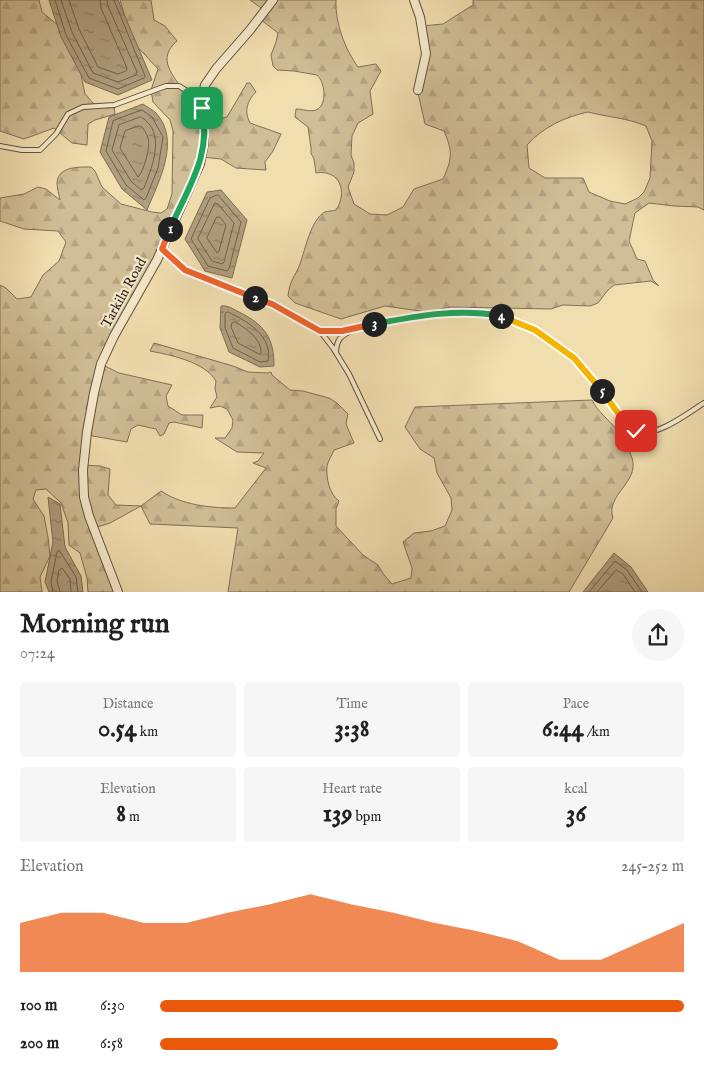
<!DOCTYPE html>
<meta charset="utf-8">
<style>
:root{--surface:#fff;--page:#f6f6f6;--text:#222;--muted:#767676;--accent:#ea580c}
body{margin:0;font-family:"IM FELL English",serif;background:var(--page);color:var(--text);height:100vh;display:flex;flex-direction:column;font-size:19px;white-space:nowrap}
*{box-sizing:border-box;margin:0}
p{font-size:16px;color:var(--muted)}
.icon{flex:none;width:28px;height:28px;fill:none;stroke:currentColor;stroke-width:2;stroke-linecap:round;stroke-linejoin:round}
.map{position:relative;height:592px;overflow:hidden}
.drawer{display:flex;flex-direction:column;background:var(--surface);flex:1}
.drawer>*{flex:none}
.pin{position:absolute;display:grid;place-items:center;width:42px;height:42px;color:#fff;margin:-21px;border-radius:10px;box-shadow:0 2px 8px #0006}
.km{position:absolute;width:25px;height:25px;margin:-12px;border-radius:50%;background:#222;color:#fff;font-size:14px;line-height:25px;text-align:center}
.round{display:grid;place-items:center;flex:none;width:52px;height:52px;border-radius:26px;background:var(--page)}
.overview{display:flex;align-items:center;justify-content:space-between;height:85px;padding:0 20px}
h1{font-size:28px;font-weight:700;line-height:38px}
.figures{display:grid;grid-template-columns:repeat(3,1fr);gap:8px;height:85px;padding:5px 20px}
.figures div{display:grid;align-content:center;border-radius:5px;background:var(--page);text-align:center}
.figures b{font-size:25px;font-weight:700}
.figures small{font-size:14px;font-weight:400}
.figures p{font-size:14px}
.chart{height:140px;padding:10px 20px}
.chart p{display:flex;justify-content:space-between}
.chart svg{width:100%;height:90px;margin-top:5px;fill:var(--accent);opacity:.7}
ul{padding:0 20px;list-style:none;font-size:16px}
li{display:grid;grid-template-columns:80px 60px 1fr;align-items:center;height:38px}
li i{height:12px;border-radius:6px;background:var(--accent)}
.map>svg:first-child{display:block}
.forest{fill:url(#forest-firs);stroke:#807058;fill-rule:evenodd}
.water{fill:url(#water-ripples);stroke:#7c6c56}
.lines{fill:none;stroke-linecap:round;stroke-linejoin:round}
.shore{stroke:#70604c;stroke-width:1}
.lane-casing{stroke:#605040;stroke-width:6}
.street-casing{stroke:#605040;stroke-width:10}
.lane{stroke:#f6eacb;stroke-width:4}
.street{stroke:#f6eacb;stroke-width:8}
.split-1-casing{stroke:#fff;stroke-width:10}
.split-2-casing{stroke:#fff;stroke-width:10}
.split-3-casing{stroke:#fff;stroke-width:10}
.split-4-casing{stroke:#fff;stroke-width:10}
.split-5-casing{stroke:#fff;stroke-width:10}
.split-6-casing{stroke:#fff;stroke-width:10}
.split-1{stroke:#22a559;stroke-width:6}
.split-2{stroke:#f0652b;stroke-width:6}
.split-3{stroke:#f0652b;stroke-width:6}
.split-4{stroke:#22a559;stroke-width:6}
.split-5{stroke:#f5b400;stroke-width:6}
.split-6{stroke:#f5b400;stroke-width:6}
.labels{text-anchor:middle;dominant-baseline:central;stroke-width:4.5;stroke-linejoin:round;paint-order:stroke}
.street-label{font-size:14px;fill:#30211b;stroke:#f6eacb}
</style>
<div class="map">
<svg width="704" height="592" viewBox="0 0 704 592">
<defs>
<pattern id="forest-firs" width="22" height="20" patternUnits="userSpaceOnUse" patternTransform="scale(1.25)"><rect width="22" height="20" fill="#d0be96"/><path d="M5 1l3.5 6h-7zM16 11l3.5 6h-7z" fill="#b3a381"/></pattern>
<pattern id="water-ripples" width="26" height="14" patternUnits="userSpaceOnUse" patternTransform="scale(1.25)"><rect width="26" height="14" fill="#af9e7d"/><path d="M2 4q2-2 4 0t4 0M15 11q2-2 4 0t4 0" fill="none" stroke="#8f8066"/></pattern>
</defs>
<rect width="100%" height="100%" fill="#f1deaf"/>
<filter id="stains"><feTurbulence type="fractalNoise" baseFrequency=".004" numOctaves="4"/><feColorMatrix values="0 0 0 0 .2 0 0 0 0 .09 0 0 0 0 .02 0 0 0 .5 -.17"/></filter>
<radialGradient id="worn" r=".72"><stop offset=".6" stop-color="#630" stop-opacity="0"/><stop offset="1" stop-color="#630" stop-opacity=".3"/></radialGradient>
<!-- forest -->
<g class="forest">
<path d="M0 0H39L42 12 65 31 80 70 85 94 93 103 100 107 109 108 114 105 115 114 95 120 88 124 87 145 72 143 54 128 24 139 0 131Z"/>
<path d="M120 0H151L154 20 165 26 177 41C156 59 173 75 185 93L203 94 204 118 220 119 227 117 247 83H250L256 92C247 101 244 111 250 123L281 134 273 151 265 162 266 170 236 168 221 159 202 157 157 258 101 364 119 373 172 385 166 396 168 406 182 415H203L202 428 174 422 169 423 164 434 160 436 156 429 138 425 131 429 127 442 87 435 84 465 100 466 110 469 108 495 116 505 141 506 161 491C182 505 210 508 235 508L266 468 253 463 258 461 264 453 237 452 215 438H225L232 428 233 420 227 409 220 406 210 408 217 397 215 389 216 381C205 362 171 355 150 351L154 343 233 366 248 372 268 373 271 372 272 375 290 390 303 391 329 398 337 403 348 414 346 424 354 443 334 450C332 455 328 461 327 466 326 477 329 494 339 501L336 509V526L363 555 378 565 384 575 392 584 411 578 412 568 403 542 414 533 431 531 445 526 452 510 451 498 437 473 434 458 420 449 405 427 415 407 592 400C598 412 609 420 617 430 623 437 629 449 632 458 640 482 605 495 613 518L569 592H228L238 528 150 524 141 506 110 523 94 528 117 592H88L87 578 80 553 69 545 68 523 61 503 46 489 36 490 33 499 44 516 48 537 50 556 40 577 42 592H0V285L6 288 17 299 31 297 43 275 59 261 66 242 58 231 24 229 0 221V198L24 194 38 187 46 189 60 200C59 195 57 188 57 183 58 166 79 167 91 167L95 171 102 187 121 204 152 212 161 213 167 209 172 194 173 131 170 120 153 102 151 90 158 69 132 41Z"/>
<path d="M250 0H336C335 23 345 49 358 67L376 64 381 71 370 91 373 114 358 123 352 136 351 155 354 163V172L348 187 354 204 370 214 387 215 403 207 414 189 443 179C452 159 453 152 444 131L425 124 418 93 425 59 422 26 443 24 473 5V0H704V210L698 207 674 206 649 203 635 213 629 241 637 259 645 261 653 280 659 286 651 281 614 285 608 290 598 303 590 306 563 305 551 309 451 307 427 312 385 306 341 319 295 303 288 296C290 279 295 277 300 264 305 250 311 219 325 212 328 211 333 211 336 210 348 192 340 169 316 173L314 159 311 153V148L308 127 295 117 296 109C302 109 310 112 316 110 328 105 325 82 317 75L294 71 277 70 273 66 271 55 276 42 278 33 260 19 264 10ZM588 112C608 117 627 118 646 126L652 141 650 178 644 192 638 198 625 204 610 201 589 192 583 178H545L529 168 527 145C543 127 565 117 588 112Z"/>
</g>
<!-- water -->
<g class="water">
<path d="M49 0H118L152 80 118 95 85 82 61 37Z"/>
<path d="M143 104C147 107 153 110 156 113 181 140 159 181 147 210L122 189 100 152 109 117Z"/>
<path d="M221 190 247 220 232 278 205 271 185 239 207 192Z"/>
<path d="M221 306C228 305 233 309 239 312 265 325 274 338 274 366L260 367 229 352 220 328Z"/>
<path d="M48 497 60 504 65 547 81 576 83 592H49L45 582 53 542Z"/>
<path d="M614 553 631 567 648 592H583Z"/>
</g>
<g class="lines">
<!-- shore -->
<g class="shore">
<path d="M55 0 66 35 89 78 118 89 144 78 145 76 114 0"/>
<path d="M61 0 72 32 93 73 118 82 136 75 137 72 108 6 107 0"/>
<path d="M69 0 79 29 98 67 118 74 126 71 127 68 101 8 100 0"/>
<path d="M142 110 152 117 163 137 158 168 146 198 144 200 126 185 106 151 113 121Z"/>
<path d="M141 117C167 132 152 167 144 188L141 190 131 181 112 150 119 125Z"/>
<path d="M139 126 142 127C144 130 147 134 148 138 151 146 144 171 138 177L120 148 125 131Z"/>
<path d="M218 195 241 222 229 269 227 271 208 266 191 239 210 198Z"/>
<path d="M215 203 218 204 234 223 224 262 222 264 212 261 198 239Z"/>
<path d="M217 217H220L226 225 219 251 217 253 207 238Z"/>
<path d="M228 312C247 321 273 336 268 361L260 362 233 348 225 328V314Z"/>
<path d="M235 322C247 329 262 339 261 354H259L238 343 231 327 232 323Z"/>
<path d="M53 592 51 582 57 552 59 550 76 577 78 592"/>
<path d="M60 592 57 581 59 570 62 568 70 579 71 592"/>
<path d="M589 592 615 561 627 570 642 592"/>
<path d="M597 592 616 570 623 574 635 592"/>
</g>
<!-- lane casing -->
<g class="lane-casing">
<g id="lane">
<path d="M0 146 22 150H40L56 134 68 114 83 107 114 105 166 86H179L187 91 200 106"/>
<path d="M162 249 185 271 272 305 320 331 333 348 349 374 380 439"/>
<path d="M354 329C424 314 488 296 551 341 564 350 575 358 585 370 594 381 603 391 612 402 619 412 624 426 636 431 655 439 688 413 704 403"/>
<path d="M320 331H342L354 329C342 336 337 337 336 352"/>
</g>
</g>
<!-- street casing -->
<g class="street-casing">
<g id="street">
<path d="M414 0 420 17 426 54 418 90"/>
<path d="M118 592 89 516 84 497 83 470 87 432 94 393 101 364 114 336 157 260 200 164 204 143V118L201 102 205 85 216 69 250 30 273 0"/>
</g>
</g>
<!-- lane -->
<use href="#lane" class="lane"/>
<!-- street -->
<use href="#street" class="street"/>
</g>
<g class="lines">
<!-- split-1 casing -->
<g class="split-1-casing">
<path id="split-1" d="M170 229C188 187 212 156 202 108"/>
</g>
<!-- split-2 casing -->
<g class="split-2-casing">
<path id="split-2" d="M170 229 162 249 185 270 255 298"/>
</g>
<!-- split-3 casing -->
<g class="split-3-casing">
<path id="split-3" d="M255 298 272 304 320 331H342L374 324"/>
</g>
<!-- split-4 casing -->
<g class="split-4-casing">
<path id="split-4" d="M374 324C417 316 458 308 501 316"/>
</g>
<!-- split-5 casing -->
<g class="split-5-casing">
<path id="split-5" d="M501 316 535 330 574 358 602 391"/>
</g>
<!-- split-6 casing -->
<g class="split-6-casing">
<path id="split-6" d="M602 391 625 423 636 431"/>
</g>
<!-- split-1 -->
<use href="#split-1" class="split-1"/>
<!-- split-2 -->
<use href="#split-2" class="split-2"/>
<!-- split-3 -->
<use href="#split-3" class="split-3"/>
<!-- split-4 -->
<use href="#split-4" class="split-4"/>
<!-- split-5 -->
<use href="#split-5" class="split-5"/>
<!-- split-6 -->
<use href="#split-6" class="split-6"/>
</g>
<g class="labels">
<!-- street labels -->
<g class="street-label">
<text transform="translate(124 293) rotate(-61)">Tarkiln Road</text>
</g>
</g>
<rect width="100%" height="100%" filter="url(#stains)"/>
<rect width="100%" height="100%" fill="url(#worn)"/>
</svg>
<div class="pin" style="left:202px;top:108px;background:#1e9e55"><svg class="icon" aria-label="arrive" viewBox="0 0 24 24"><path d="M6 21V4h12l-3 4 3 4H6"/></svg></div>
<div class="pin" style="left:636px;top:431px;background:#d93025"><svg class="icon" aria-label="check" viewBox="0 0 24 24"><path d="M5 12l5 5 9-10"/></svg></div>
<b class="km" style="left:170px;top:229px">1</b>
<b class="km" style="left:255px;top:298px">2</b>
<b class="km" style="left:374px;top:324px">3</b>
<b class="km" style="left:501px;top:316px">4</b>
<b class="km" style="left:602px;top:391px">5</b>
</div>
<section class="drawer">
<div class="overview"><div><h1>Morning run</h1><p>07:24</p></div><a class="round"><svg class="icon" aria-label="share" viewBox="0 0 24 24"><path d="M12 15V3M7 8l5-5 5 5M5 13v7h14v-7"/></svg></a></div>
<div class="figures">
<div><p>Distance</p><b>0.54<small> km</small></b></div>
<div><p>Time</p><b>3:38</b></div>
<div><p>Pace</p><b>6:44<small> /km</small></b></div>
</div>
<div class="figures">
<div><p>Elevation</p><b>8<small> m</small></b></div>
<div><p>Heart rate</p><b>139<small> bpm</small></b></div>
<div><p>kcal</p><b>36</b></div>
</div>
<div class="chart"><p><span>Elevation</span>245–252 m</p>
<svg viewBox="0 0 160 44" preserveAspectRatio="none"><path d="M0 44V20L10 15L20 15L30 20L40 20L50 15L60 11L70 6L80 11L90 15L100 20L110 24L120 29L130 38L140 38L150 29L160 20V44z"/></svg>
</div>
<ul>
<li><b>100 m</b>6:30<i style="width:100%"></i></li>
<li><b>200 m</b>6:58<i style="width:76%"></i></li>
</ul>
</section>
